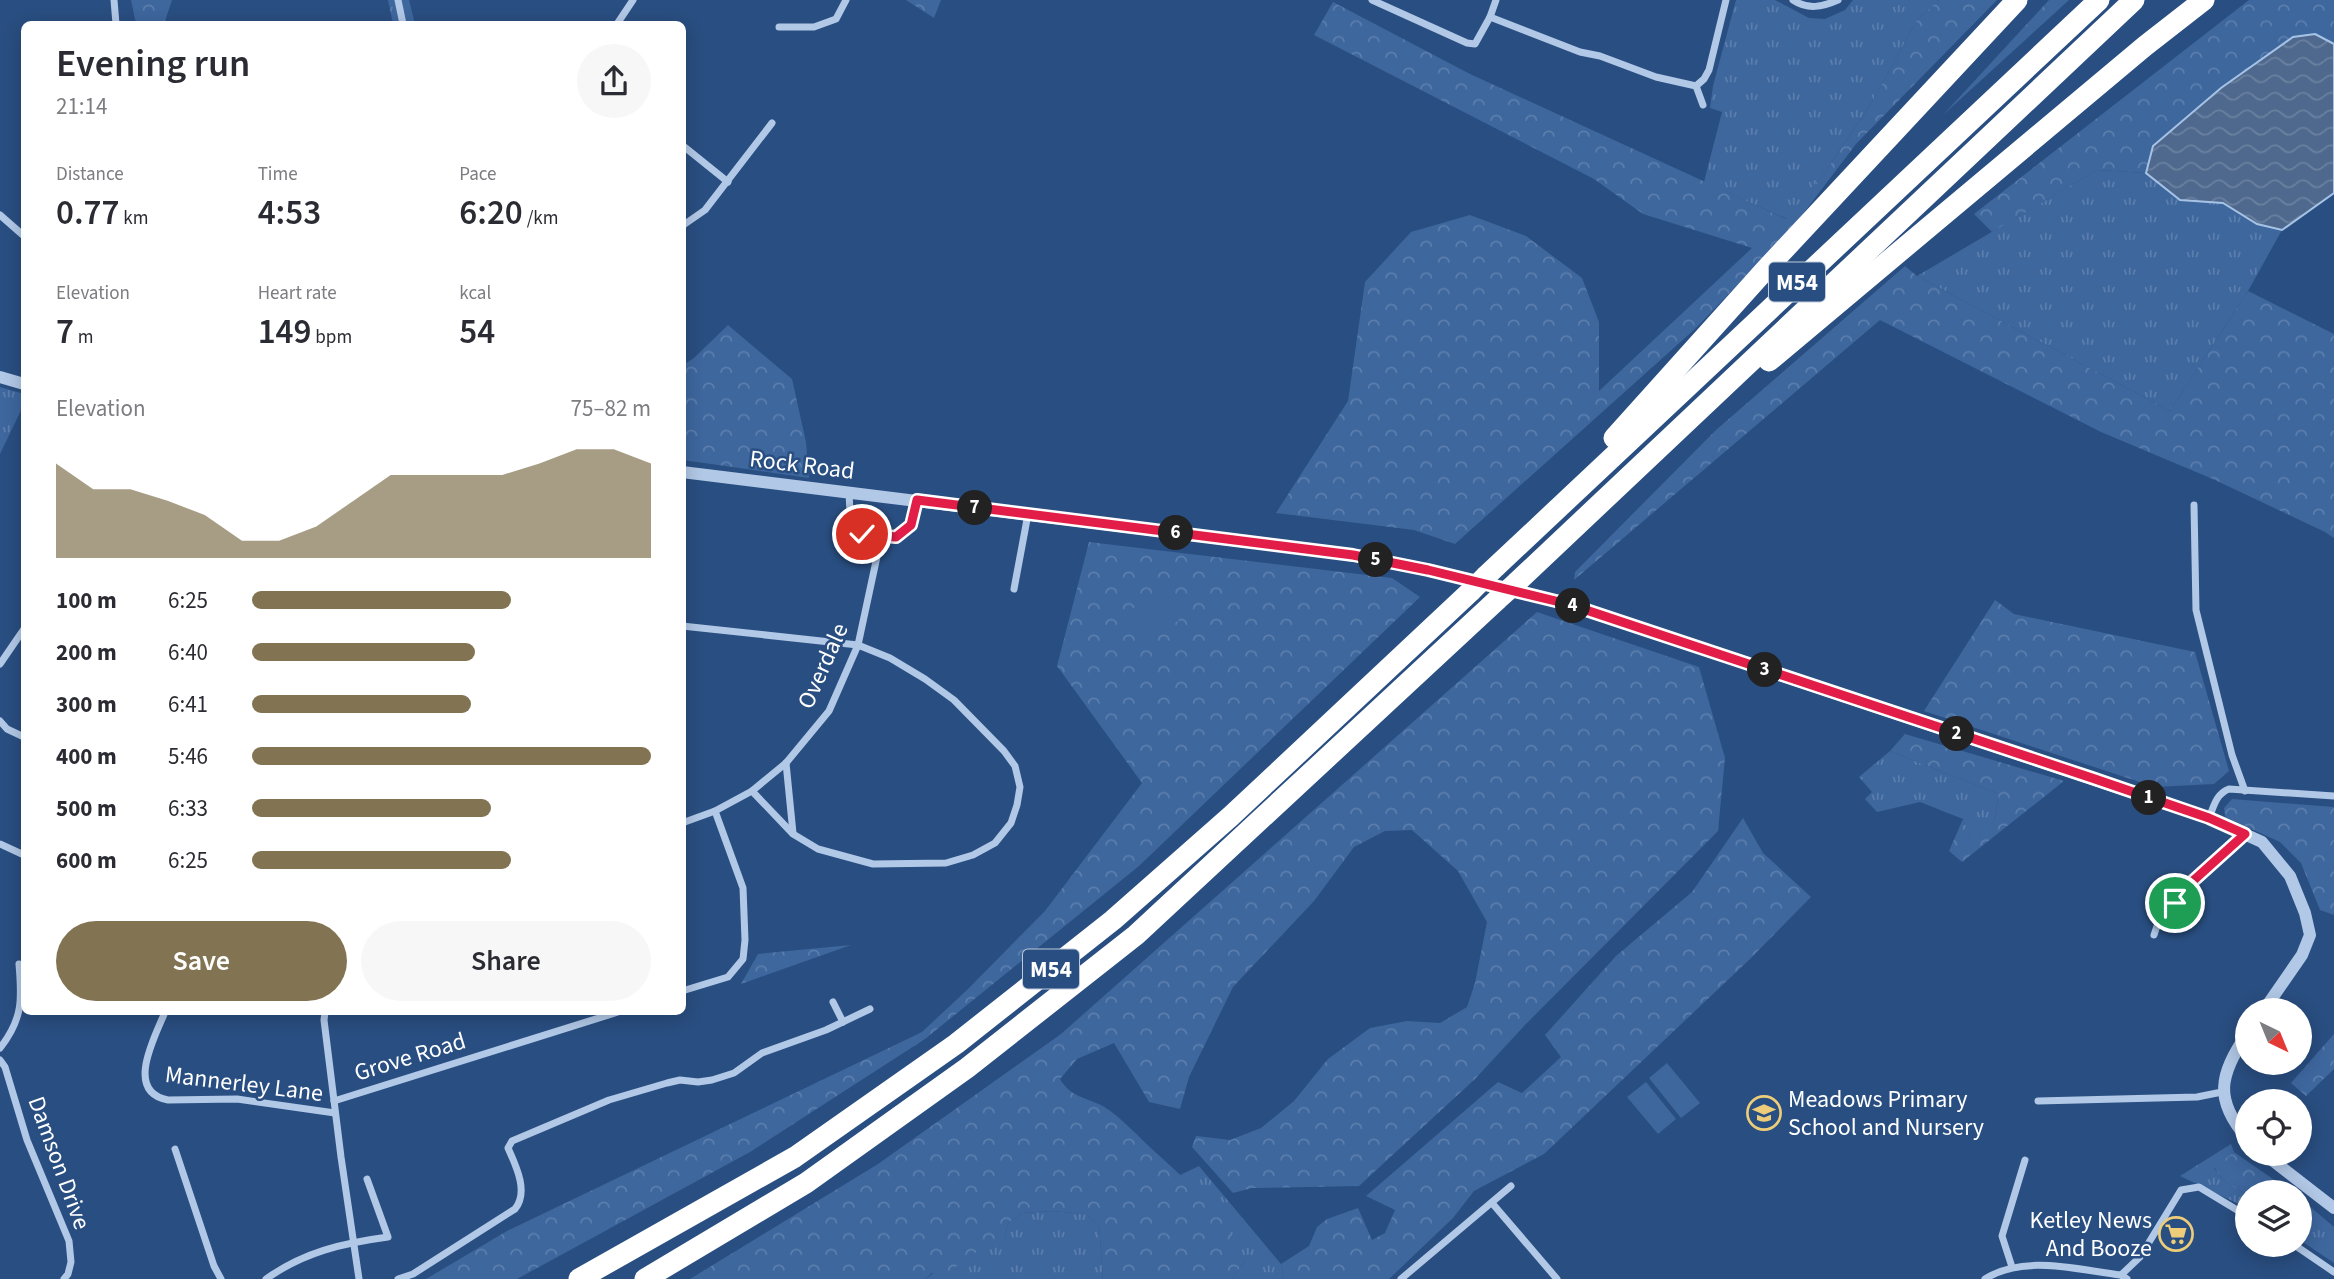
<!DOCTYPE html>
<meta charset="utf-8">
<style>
:root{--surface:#fff;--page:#f7f7f7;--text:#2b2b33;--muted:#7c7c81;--accent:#827452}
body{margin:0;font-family:"Source Sans 3",sans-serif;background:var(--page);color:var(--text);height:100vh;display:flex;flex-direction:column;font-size:26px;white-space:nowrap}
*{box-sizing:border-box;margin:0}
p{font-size:23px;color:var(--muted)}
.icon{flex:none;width:38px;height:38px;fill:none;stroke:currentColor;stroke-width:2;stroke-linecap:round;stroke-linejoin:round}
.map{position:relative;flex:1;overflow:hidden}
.panel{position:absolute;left:21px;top:21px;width:665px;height:994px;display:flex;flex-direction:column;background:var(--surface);border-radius:10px;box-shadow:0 4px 18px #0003}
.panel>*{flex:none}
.needle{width:46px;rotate:137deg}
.buttons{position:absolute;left:2235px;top:998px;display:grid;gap:14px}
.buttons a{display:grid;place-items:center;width:77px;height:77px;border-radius:50%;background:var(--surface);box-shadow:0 4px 18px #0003;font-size:35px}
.pin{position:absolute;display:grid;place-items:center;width:60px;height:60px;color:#fff;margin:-30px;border:4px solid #fff;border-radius:50%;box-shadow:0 2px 7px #0007}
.km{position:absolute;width:35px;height:35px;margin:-18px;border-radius:50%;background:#222;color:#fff;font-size:19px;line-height:35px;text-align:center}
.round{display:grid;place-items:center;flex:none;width:74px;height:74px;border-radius:37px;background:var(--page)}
.headline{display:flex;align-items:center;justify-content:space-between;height:119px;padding:0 35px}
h1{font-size:38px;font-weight:600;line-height:52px}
.figures{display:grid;grid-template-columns:repeat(3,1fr);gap:10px;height:119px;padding:7px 35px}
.figures div{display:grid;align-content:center}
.figures b{font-size:35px;font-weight:600}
.figures small{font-size:19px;font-weight:400}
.figures p{font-size:19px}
.chart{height:196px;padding:14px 35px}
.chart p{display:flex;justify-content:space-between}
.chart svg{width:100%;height:126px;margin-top:7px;fill:var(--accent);opacity:.7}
.action{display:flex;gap:14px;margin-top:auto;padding:14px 35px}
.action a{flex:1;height:80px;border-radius:42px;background:var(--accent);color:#fff;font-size:28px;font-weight:600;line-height:80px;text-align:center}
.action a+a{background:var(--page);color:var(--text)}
ul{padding:0 35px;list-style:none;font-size:23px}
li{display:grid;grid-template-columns:112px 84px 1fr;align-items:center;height:52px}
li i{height:18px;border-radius:9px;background:var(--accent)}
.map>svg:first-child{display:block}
.grass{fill:url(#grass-tufts)}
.forest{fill:url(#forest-crowns)}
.pitch{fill:#3e679e}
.water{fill:url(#water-waves);stroke:#a6c3e6;stroke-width:2}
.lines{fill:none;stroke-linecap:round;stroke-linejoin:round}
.minor{stroke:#b1c8e6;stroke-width:7}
.tertiary{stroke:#b1c8e6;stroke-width:12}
.motorway{stroke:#fff;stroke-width:21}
.motorway-bridge{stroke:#fff;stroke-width:21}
.route-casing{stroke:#fff;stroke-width:14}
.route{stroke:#e11d48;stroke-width:9}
.labels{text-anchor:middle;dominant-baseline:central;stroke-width:5;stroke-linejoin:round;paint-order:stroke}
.shield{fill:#294e81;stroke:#bfcad9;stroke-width:2}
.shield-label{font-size:23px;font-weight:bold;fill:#fff}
.street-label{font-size:24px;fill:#fff;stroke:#294e81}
.poi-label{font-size:24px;fill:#fff;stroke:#294e81;text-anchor:start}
</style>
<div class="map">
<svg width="2334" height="1279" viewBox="0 0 2334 1279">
<defs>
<pattern id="grass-tufts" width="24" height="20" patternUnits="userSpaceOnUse" patternTransform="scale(1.75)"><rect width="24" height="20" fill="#3e679e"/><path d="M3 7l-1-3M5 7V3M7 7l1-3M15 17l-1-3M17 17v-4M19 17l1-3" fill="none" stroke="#5b7ead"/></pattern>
<pattern id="forest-crowns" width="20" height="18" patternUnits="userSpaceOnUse" patternTransform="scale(1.75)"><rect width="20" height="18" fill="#3e679e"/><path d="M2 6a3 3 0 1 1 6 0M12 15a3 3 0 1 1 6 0" fill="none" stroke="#5b7ead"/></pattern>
<pattern id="water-waves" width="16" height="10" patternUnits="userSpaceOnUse" patternTransform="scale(1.75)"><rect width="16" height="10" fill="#4f698e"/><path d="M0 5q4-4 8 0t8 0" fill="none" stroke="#69809f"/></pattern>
</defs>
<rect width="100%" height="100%" fill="#294e81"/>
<!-- grass -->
<g class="grass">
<path d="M388 0H409L415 24H393Z"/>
<path d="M1736 0H1775L1809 18 1825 19 1845 10 1853 0H1939L1917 20 1872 102 1828 168 1787 219 1704 182 1722 112 1710 108 1713 86Z"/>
<path d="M2097 170 2146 173 2180 200 2223 203 2256 224 2282 230 2248 291 2170 411 1917 276Z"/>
<path d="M0 387 24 394V404L0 454Z"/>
<path d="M1890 751 1999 794 1994 821 1972 842 1963 819 1920 802 1877 812 1865 799 1872 792 1859 777Z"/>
<path d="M2231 1144 2234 1152 2214 1168 2224 1181 2247 1195V1208L2180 1176Z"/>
<path d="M1199 1166 1281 1264 1284 1279H1232L1244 1262 1180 1175Z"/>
<path d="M2300 1198 2334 1227V1263L2300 1240Z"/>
<path d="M1051 1211 1085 1214 1099 1225 1103 1279H925L981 1240 1005 1237 1008 1223 1022 1213Z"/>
</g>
<!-- forest -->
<g class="forest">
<path d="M131 0H172L164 24H136Z"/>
<path d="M906 0H941L934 18Z"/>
<path d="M1939 0H1997L1856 144 1793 227 1696 328 1455 544 1414 530 1276 513 1348 401 1365 282 1411 232 1470 215 1526 236 1582 278 1599 322V391L1752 248 1643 214 1594 179 1314 35 1333 2 1470 74 1786 219 1828 168 1872 102 1917 20Z"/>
<path d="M2049 0H2069L1943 115Z"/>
<path d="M2249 0H2334V44L2315 34 2221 88 2153 146 2146 173 2097 170 1992 232 1974 214Z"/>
<path d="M1905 266 1917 276 2170 411 2248 291 2334 334V538L2325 532 2215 480 2101 432 1880 320 1574 580 1575 572 1716 430Z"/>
<path d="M728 325 792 379 806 442 809 478 683 460V365L694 358Z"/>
<path d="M1089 542 1392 578 1420 597 1139 866 925 1039 750 1152 517 1279H426L507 1231 922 1032 967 990 1045 911 1142 783 1057 666Z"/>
<path d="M1995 600 2014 614 2195 652 2229 771 2214 784 2155 787 1924 711Z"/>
<path d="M1537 612 1699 667 1725 758 1718 831 1525 1025 1475 1079 1359 1186 1252 1188 1233 1193 1192 1147 1196 1136 1230 1140 1261 1128 1294 1101 1328 1059 1370 1028 1407 1021 1440 1023 1467 1007 1475 983 1487 922 1458 871 1412 830 1385 831 1354 847 1314 901 1233 987 1189 1077 1180 1109 1149 1102 1114 1043 1077 1059 1060 1079C1072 1100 1091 1097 1109 1110 1125 1122 1138 1136 1153 1150 1192 1186 1224 1210 1244 1262L1232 1279H1103L1099 1225 1085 1214 1051 1211 1022 1213 1008 1223 1005 1237 998 1243 982 1240 975 1254 945 1274 932 1273 925 1279H690L878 1164 1061 1034Z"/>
<path d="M1905 734 2064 781 1962 862 1949 851 1963 819 1972 841 1994 821 1999 794 1890 751Z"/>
<path d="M2232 799 2334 807V915L2320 910 2301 863 2280 842 2225 817 2224 808Z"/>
<path d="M1743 818 1763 853 1811 897 1750 959 1544 1154 1474 1191 1453 1218 1389 1279H1284L1281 1264 1309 1246 1317 1227 1327 1219 1358 1208 1372 1240 1385 1233 1395 1210 1366 1196 1498 1082 1522 1093 1561 1057 1545 1035 1616 956 1692 892Z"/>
<path d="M851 945 741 984 758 954Z"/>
<path d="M2334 1034V1069L2306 1096 2291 1083Z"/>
<path d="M2234 1152 2280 1184 2273 1192H2247V1195L2224 1181 2214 1167Z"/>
</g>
<!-- pitch -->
<g class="pitch">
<path d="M1171 596 1179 621 1137 634 1130 609Z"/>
<path d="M1667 1063 1700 1103 1681 1118 1649 1078Z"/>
<path d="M1646 1082 1676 1119 1658 1134 1627 1097Z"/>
</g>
<!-- water -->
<path class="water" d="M2315 34 2334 44V193L2282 230 2257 224 2223 203 2180 200 2146 173 2153 146 2221 88 2293 37Z"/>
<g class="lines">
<!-- minor -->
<g class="minor">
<path d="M114 0 116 24"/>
<path d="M398 0 403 24"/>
<path d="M1372 0 1467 43 1475 44 1490 17 1496 0"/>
<path d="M1793 0C1808 10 1822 7 1838 0"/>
<path d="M1490 17 1580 52 1600 56 1656 77 1696 86 1704 79 1709 70 1726 0"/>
<path d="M617 24 633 0"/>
<path d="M779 27H814L836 19 846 0"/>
<path d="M1696 86 1703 105"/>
<path d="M682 145 728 182"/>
<path d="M0 215 24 236"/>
<path d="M682 226 705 210 772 123"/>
<path d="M849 492 850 513 862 534C900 541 907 539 917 501"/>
<path d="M2194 505 2196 610 2232 755 2245 791"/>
<path d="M1014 589 1028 514"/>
<path d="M682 626 858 645 890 658 925 679 954 700 1004 751 1015 766 1020 787 1017 805 1011 823 995 843 973 855 946 863 873 864 818 849 793 834 752 791"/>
<path d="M0 664 24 629"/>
<path d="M0 721 7 729 24 737"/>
<path d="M786 763 793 833"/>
<path d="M2209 818C2214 806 2216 794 2229 789L2334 796"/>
<path d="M682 823 715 811 752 791 786 763 829 711 858 645 881 538"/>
<path d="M0 844 24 855"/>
<path d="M2154 935 2160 917 2175 903 2184 889 2245 834"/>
<path d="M682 991 728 977 743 959 745 940 743 888 715 811"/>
<path d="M833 1002 843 1022"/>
<path d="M165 1012C155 1037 124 1092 168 1100L237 1099 335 1113"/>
<path d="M325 1012 324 1020 341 1157 359 1279"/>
<path d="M0 1048C23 1019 22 999 19 964"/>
<path d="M0 1060 5 1067 27 1140 69 1241 71 1262 68 1274 64 1279"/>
<path d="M334 1101 618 1012"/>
<path d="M2038 1101 2197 1097 2222 1092"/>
<path d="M175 1149 214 1266 221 1279"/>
<path d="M1492 1203 1557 1279"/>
<path d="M2293 1244 2334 1272"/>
<path d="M2012 1267 2002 1236 2025 1160"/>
<path d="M2121 1275 2140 1257 2181 1190 2199 1187 2247 1216"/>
<path d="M266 1279C304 1252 343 1243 388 1237L367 1179"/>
<path d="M398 1279 413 1274 515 1209C529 1192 516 1166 508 1148L512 1141 609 1100 667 1083 680 1080 698 1082 712 1080 734 1073 762 1053 826 1030 870 1009"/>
<path d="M1401 1279 1511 1186"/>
<path d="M1985 1279C2024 1254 2078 1270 2121 1275L2127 1279"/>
</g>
<!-- tertiary -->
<g class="tertiary">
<path d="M0 377 24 384"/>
<path d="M682 472 1353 555 1428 570 1568 604 2209 818 2262 842 2290 876 2305 913 2310 935 2302 955 2264 1010"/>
<path d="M2247 1034C2219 1075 2214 1100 2247 1138"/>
<path d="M2263 1153 2334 1208"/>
</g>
<!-- motorway -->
<g class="motorway">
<path d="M1769 361 2145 46 2204 0"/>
<path d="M1614 438 1766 269 2017 0"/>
<path d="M1486 576 2099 0"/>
<path d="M1517 582 2134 0"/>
<path d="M579 1279 795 1157 956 1044 1113 920 1231 816 1471 591"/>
<path d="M645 1279 806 1183 967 1068 1136 935 1497 600"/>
</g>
<!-- motorway-bridge -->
<g class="motorway-bridge">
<path d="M1471 591 1486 576"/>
<path d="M1497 600 1517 582"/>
</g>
</g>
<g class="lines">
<!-- route casing -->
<g class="route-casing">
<path id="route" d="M862 534 896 537 911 525 917 500 1353 555 1428 570 1568 604 2092 778 2209 818 2245 834 2184 889 2175 903"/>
</g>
<!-- route -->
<use href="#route" class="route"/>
</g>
<!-- icons -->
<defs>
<g id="school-ring" transform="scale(1.75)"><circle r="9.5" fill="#294e81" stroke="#edcd79" stroke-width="1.5"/><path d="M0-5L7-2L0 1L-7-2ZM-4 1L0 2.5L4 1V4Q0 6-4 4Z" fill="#edcd79"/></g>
<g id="supermarket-ring" transform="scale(1.75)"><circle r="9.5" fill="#294e81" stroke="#edcd79" stroke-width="1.5"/><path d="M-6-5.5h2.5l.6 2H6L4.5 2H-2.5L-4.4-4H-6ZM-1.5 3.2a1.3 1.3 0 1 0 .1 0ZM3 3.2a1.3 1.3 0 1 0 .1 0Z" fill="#edcd79"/></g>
</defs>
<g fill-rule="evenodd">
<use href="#school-ring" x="1764" y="1113"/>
<use href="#supermarket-ring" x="2176" y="1234"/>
</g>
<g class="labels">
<!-- shield labels -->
<g class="shield">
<rect x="1769" y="262.5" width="56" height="39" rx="5"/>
<rect x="1023" y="949.5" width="56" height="39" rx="5"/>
</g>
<g class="shield-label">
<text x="1797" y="282">M54</text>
<text x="1051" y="969">M54</text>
</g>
<!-- street labels -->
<g class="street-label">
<text transform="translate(802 465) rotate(7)">Rock Road</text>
<text transform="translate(823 666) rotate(-66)">Overdale</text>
<text transform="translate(410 1057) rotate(-17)">Grove Road</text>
<text transform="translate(244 1084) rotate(7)">Mannerley Lane</text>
<text transform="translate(59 1163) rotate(70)">Damson Drive</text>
</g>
<!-- poi labels -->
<g class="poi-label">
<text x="1788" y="1099">Meadows Primary<tspan x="1788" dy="28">School and Nursery</tspan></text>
<text x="2152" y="1220" text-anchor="end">Ketley News<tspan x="2152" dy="28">And Booze</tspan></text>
</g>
</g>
</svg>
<div class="buttons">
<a><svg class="needle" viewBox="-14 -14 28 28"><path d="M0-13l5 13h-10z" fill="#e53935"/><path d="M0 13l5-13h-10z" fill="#7c7c81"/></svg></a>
<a><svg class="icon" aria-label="locate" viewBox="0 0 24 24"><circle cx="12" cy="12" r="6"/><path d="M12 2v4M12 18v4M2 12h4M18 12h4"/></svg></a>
<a><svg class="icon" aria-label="layers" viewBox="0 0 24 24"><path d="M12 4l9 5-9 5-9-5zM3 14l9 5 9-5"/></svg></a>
</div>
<div class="pin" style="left:2175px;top:903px;background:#1e9e55"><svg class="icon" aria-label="arrive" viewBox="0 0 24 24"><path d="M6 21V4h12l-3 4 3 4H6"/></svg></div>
<div class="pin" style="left:862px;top:534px;background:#d93025"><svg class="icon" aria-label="check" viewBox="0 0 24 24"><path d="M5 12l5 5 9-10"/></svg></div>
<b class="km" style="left:2149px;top:798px">1</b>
<b class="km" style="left:1957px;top:734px">2</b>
<b class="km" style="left:1765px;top:670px">3</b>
<b class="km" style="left:1573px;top:606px">4</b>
<b class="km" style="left:1376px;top:560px">5</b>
<b class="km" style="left:1176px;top:533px">6</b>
<b class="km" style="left:975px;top:508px">7</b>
<section class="panel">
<div class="headline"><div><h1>Evening run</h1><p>21:14</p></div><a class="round"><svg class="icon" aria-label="share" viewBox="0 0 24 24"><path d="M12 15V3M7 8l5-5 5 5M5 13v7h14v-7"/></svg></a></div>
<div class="figures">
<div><p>Distance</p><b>0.77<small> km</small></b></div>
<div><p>Time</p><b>4:53</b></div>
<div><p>Pace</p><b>6:20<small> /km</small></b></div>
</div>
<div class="figures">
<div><p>Elevation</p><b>7<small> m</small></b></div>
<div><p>Heart rate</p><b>149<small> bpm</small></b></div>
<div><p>kcal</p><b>54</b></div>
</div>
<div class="chart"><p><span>Elevation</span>75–82 m</p>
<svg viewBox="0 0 160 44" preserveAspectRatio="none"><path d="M0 44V11L10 20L20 20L30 24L40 29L50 38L60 38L70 33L80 24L90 15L100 15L110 15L120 15L130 11L140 6L150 6L160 11V44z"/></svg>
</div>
<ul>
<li><b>100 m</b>6:25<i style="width:65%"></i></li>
<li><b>200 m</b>6:40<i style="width:56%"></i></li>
<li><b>300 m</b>6:41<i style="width:55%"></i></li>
<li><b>400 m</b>5:46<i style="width:100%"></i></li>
<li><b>500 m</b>6:33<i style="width:60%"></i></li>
<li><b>600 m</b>6:25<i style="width:65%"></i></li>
</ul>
<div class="action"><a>Save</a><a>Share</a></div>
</section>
</div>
